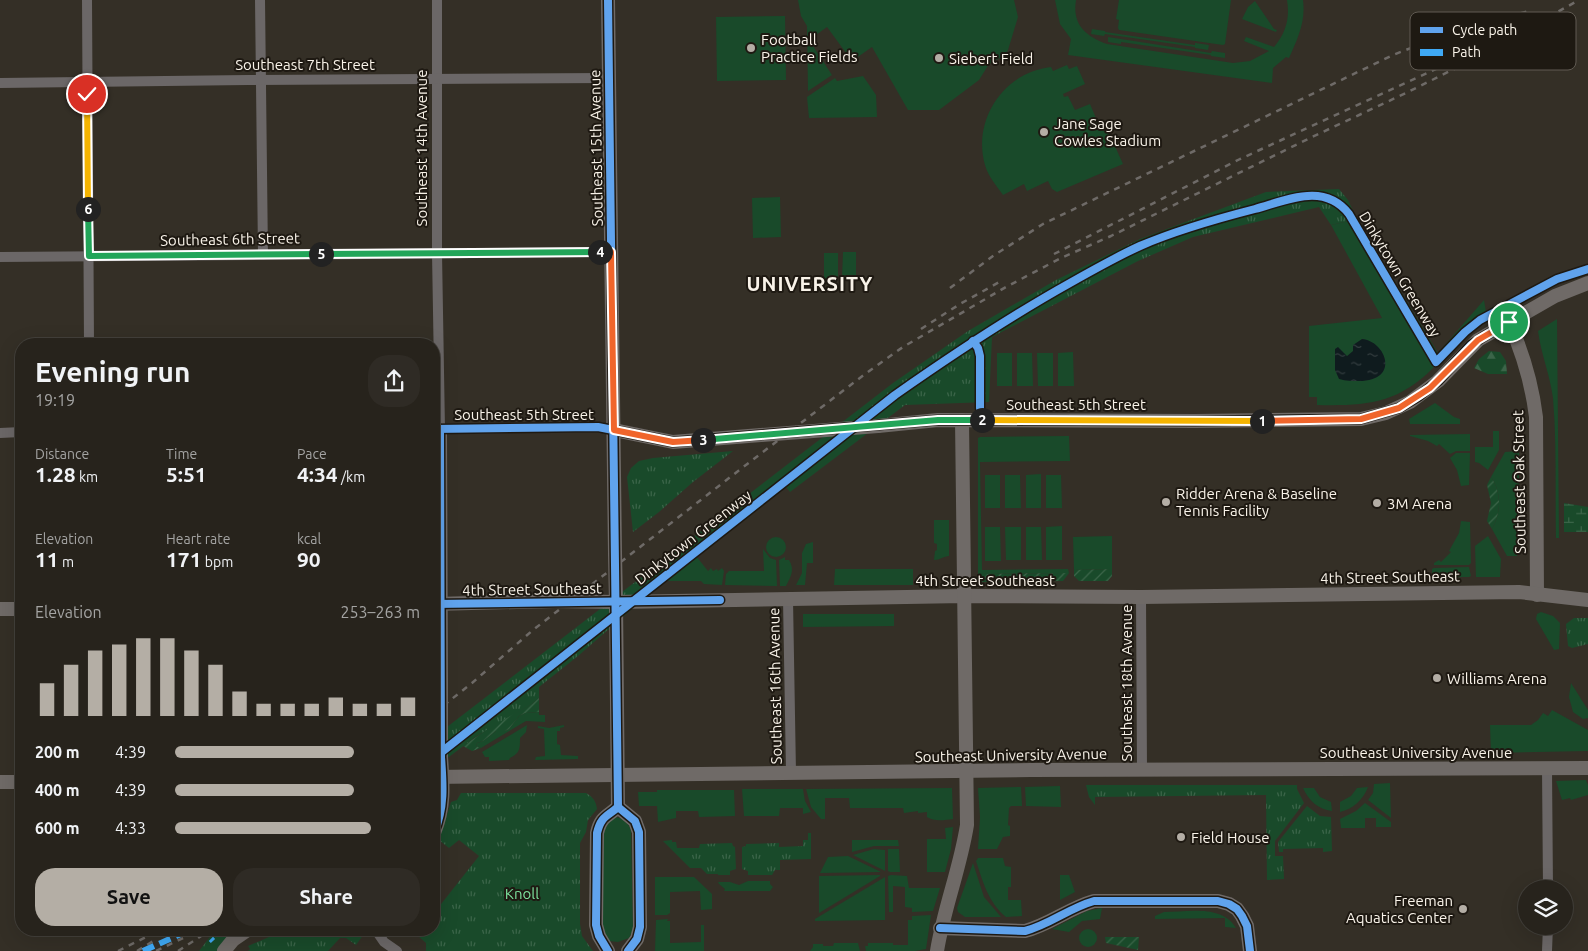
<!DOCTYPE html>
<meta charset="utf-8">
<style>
:root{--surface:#27231c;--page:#2f2b25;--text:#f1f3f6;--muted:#a4a4a3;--line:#43403b;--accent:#b4aea5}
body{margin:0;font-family:Ubuntu,sans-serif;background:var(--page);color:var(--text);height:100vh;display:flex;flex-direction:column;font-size:19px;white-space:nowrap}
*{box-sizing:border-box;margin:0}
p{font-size:16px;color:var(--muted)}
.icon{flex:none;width:28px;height:28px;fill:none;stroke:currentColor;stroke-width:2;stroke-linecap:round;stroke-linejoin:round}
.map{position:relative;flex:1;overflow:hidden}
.drawer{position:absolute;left:15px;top:338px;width:425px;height:598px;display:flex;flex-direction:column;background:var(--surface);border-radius:20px;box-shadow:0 5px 20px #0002,0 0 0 1px var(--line)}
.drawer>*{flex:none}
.buttons{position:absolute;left:1518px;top:880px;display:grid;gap:10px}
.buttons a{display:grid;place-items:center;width:55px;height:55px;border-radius:50%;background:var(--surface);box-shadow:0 5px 20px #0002,0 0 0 1px var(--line);font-size:25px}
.pin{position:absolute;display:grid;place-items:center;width:42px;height:42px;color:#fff;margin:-21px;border:2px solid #fff;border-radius:50%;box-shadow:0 1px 5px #0007}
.km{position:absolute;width:25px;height:25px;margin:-12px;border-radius:50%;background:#222;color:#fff;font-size:14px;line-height:25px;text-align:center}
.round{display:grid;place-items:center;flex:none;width:52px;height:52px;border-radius:20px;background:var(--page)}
.summary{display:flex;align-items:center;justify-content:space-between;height:85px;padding:0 20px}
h1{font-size:28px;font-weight:700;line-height:38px}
.stats{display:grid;grid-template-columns:repeat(3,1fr);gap:8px;height:85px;padding:5px 20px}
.stats div{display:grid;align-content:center}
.stats b{font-size:21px;font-weight:700}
.stats small{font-size:14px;font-weight:400}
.stats p{font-size:14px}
.chart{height:140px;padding:10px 20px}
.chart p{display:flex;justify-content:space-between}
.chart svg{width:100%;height:90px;margin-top:5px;stroke:var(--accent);stroke-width:6}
.action{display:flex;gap:10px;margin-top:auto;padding:10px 20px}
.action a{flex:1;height:58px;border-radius:20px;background:var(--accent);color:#111;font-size:20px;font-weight:700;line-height:58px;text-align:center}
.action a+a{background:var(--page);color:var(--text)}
ul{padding:0 20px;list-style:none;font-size:16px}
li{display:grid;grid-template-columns:80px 60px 1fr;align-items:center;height:38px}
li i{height:12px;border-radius:6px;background:var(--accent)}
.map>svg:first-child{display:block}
.grass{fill:#194a2a}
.forest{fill:url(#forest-firs)}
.wetland{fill:url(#wetland-marsh)}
.park{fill:url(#park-tufts)}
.garden{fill:url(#garden-furrows)}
.water{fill:url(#water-ripples)}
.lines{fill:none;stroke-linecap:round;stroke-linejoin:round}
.street{stroke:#6b6767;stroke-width:10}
.secondary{stroke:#6f6a67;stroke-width:14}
.rail{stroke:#6e6a67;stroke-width:2.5;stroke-dasharray:6 6;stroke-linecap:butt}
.secondary-bridge{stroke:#6f6a67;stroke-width:14}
.quiet{stroke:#3fa9f5;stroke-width:6;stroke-dasharray:12 6;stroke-linecap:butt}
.cycleway-casing{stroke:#1e1912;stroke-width:11}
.cycleway{stroke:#60a3ed;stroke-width:8}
.split-1-casing{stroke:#fff;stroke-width:10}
.split-2-casing{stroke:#fff;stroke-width:10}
.split-3-casing{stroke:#fff;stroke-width:10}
.split-4-casing{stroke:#fff;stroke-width:10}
.split-5-casing{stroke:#fff;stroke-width:10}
.split-6-casing{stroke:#fff;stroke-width:10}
.split-7-casing{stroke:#fff;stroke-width:10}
.split-1{stroke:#f0652b;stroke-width:6}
.split-2{stroke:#f5b400;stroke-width:6}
.split-3{stroke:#22a559;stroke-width:6}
.split-4{stroke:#f0652b;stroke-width:6}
.split-5{stroke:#22a559;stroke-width:6}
.split-6{stroke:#22a559;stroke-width:6}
.split-7{stroke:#f5b400;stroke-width:6}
.poi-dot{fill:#b4aea5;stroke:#1e1912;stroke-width:2}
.labels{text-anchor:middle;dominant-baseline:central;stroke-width:4;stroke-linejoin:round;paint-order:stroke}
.poi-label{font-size:15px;fill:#f9f3e9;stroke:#1e1912;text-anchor:start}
.street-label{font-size:15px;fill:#f9f3e9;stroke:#1e1912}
.park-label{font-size:15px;fill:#7ce29d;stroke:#1e1912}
.district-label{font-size:20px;font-weight:bold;letter-spacing:1px;fill:#f9f3e9;stroke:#1e1912}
.key{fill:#1e1912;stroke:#605a52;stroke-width:1}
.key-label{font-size:14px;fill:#f9f3e9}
</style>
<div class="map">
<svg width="1588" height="951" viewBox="0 0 1588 951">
<defs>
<pattern id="forest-firs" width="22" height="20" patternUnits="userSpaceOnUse" patternTransform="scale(1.25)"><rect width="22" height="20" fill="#194a2a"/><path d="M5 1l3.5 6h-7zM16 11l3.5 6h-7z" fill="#3b6549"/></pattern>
<pattern id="wetland-marsh" width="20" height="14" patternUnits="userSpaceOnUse" patternTransform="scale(1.25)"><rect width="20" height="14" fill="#194a2a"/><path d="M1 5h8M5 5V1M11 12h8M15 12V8" fill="none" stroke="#3b6549"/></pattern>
<pattern id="park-tufts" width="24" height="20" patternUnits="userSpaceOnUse" patternTransform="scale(1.25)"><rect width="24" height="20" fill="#194a2a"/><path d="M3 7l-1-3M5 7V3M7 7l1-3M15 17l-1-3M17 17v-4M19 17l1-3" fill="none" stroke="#3b6549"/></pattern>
<pattern id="garden-furrows" width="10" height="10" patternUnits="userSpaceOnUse" patternTransform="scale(1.25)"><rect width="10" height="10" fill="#194a2a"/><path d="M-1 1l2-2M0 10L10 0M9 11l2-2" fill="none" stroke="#3b6549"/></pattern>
<pattern id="water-ripples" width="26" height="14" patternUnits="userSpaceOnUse" patternTransform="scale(1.25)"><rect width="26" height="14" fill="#0f1b1e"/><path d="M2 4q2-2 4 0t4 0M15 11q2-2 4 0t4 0" fill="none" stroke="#333d3f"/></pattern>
</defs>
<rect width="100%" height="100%" fill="#342f26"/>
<!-- grass -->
<g class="grass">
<path d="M798 0H1014L1018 17 1008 50 1005 55 989 64 979 80 939 110H908L872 47 852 61 827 27 809 40 832 75 808 91 807 26 801 16Z"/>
<path d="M1055 0H1076C1072 24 1085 36 1107 44L1233 63 1250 61 1269 51 1244 41 1246 37 1274 47C1286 33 1290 18 1287 0H1303C1306 22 1297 40 1289 58L1286 57 1273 68 1272 83 1068 55 1071 39 1060 24Z"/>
<path d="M1119 0H1231L1225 44 1223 45 1119 30 1118 28 1119 20 1116 19Z"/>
<path d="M1255 1 1274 29 1277 30 1276 32 1242 19 1248 7Z"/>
<path d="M785 16 786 80 717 81 716 17Z"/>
<path d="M1092 29 1105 31V32L1195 45V43L1209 45 1208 50 1195 48V47L1105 34 1104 36 1091 34Z"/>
<path d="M1108 37 1211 53 1212 51 1225 53V58L1211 56V55L1121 42V44L1108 42Z"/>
<path d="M1067 65 1069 69 1077 66 1085 84 1063 94 1064 97 1068 96 1075 110 1090 104 1101 130 1109 133 1123 164 1057 192 1052 189 1048 181 1027 191 1024 184 1003 195C996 185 988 176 985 165 972 120 1004 72 1051 67L1053 71Z"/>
<path d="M863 76 876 95 877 117 809 118 807 97 835 78 837 81Z"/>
<path d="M780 197 781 237 753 238 752 198Z"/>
<path d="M1357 219 1438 353 1484 300 1486 312C1479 325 1466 332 1456 342 1448 350 1441 359 1433 368 1398 404 1364 406 1317 405V397H1309V326L1382 318 1331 225Z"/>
<path d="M843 252H856V279H842Z"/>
<rect x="824" y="253" width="14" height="26"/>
<path d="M1557 319 1559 538H1556C1555 492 1557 445 1553 398 1550 375 1541 354 1538 331Z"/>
<path d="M1073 352 1074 386H1058V353Z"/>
<rect x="997" y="353" width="15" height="33"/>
<path d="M1017 353H1032L1033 386H1017Z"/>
<path d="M1037 353H1053V386H1038Z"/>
<path d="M1435 403 1454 417 1460 419V424H1410L1409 419Z"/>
<path d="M1493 431H1499V450L1488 470 1479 463 1475 462V447H1493Z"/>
<path d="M1470 434V451H1456L1450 454 1439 444 1437 446 1428 441 1410 436V435Z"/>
<path d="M1069 436 1070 461 980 462 982 570 1068 569 1069 573 978 574V438L980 437Z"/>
<path d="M1519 451V522L1517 556H1507L1492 529C1501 513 1502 493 1491 477L1505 452Z"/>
<path d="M1456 453H1470L1469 485 1461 486 1457 470 1450 458Z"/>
<path d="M1041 474V508H1026V475Z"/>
<rect x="985" y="475" width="15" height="33"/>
<path d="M1005 475H1020L1021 508H1005Z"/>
<path d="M1046 475H1061L1062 508H1046Z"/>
<path d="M934 520H949V556C944 556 940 560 934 560L935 551 937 550V544L934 543Z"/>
<path d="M1461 521 1470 522 1471 563 1469 565H1434V563L1439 560 1441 562 1451 552 1449 551 1459 533Z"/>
<path d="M1062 526V560H1046V527Z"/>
<path d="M985 527H1000L1001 561H985Z"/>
<path d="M1005 527H1021V560H1006Z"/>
<path d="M1026 527H1041L1042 560H1026Z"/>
<path d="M1112 536V569L1074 570 1073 537Z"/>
<path d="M1488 536 1501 559 1500 577H1476L1475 546Z"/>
<circle cx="776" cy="547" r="10"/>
<path d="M813 542V563H807L805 585H796L802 573V553L806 544Z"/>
<path d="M763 549 770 558 776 560 777 586 725 585 726 574 729 571H764Z"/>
<path d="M696 556 708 571 711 568 713 571 717 569 718 571 722 568 724 571 722 585 704 584 701 581H664Z"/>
<path d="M785 557V560H789C795 570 791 576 786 586H780L779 560Z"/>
<path d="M1469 567 1471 576 1469 577H1432V569L1434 568Z"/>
<path d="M835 569H913V585H834Z"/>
<path d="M1541 612 1553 616 1560 623 1559 649 1554 650 1536 619 1537 614Z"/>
<path d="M803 614H894V626L803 627Z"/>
<path d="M1571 683 1588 710V718L1583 719 1573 712 1569 697Z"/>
<path d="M1552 710 1588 730V751L1491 753 1490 725H1531L1538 720 1543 713 1548 716Z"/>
<path d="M539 712V715H545V722L526 721 481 748 476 746 477 743 483 741 496 731H505L509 729 519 716 525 713Z"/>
<path d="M527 725 526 732 520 738C520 749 520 753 510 758L509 760 489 761V757H485L482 752Z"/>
<path d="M564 725V727L560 728V731H557V744L560 745 561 755 578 756V759L535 760 536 757 545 756 544 729 538 728V726L549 728Z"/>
<path d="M1586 780 1588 785V795L1571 800 1570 798 1562 800 1556 781Z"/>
<path d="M1390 783 1391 818 1368 800 1373 793 1374 784Z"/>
<path d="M1060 786 1061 807 1026 806 1025 787Z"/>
<path d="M1021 787 1022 806H1011L1009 808 1008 825 1010 826V836L1003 837 997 849H978L980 817 978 788Z"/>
<path d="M1368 787C1363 800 1353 809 1340 812V802L1351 796 1357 788Z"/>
<path d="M952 788 953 819C945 820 934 822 927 817V812L918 813V811L904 813 903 808H850L849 798H825V819H821L811 807 806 789Z"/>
<path d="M1303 788H1314L1320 797 1331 802 1332 811C1318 809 1309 801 1303 788Z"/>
<path d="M742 789H803L805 801 811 812 803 814V808H780L779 816H744Z"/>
<path d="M657 790H734L735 816 699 817 698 811H676V818L658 822 657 806H639L638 792H657Z"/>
<path d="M1365 803 1391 822V827H1376V818H1365V828H1341L1340 819 1356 811Z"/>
<path d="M615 817C623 818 629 823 631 831L633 930 629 938 618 942 609 941 603 931 602 828Z"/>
<path d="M953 827 951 849 945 872H927V839H946L945 828Z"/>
<path d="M852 840H898L899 846H874L852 852Z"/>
<path d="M874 849 885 850V871L853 855Z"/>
<path d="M888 849H899L900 872H890L888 871Z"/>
<path d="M848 856 881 872 820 873 828 857Z"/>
<path d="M978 858H1003L1005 866 1011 867V887H1008V900H1021L1022 916 1006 917C988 902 983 882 976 861Z"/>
<path d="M973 863 984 897 1001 917H965L958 912 957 908Z"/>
<path d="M880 875V876L819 913V876Z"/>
<path d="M891 875 907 876 909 888H940L933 911 912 912V908L905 907V887L893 886V912H889L888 876Z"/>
<path d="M1060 875H1069L1075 892 1060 900Z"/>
<path d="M655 877H694L712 894V909L701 910 700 891 670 892V913L667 915H655Z"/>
<path d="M885 877V920L815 921V919Z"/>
<path d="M748 881H770V884L773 887 770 891H724L725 889 719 884 718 882H730L739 885Z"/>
<path d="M1102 908 1100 919 1082 921 1069 932 1052 929 1087 911Z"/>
<path d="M1164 912C1187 912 1222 904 1236 928L1225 927V918L1155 919V916Z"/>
<path d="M931 915 926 949 915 951H866L865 946H868V943H893V945H908V920H912V916Z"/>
<path d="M668 919 667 921H670V943L701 942V925H704V951H655L656 920Z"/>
<circle cx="1088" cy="938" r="9"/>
<path d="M834 943H858L860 951H810L813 947V944H823V946H833Z"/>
</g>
<!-- forest -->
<path class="forest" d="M1489 351 1500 352 1506 361 1507 374H1488L1474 368 1479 359Z"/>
<!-- wetland -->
<path class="wetland" d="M1564 503 1588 507V532H1564Z"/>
<!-- park -->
<g class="park">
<path d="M1339 189 1348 200 1357 219 1331 225 1319 207 1193 237 1138 261 992 337 989 402 905 405 790 492 786 487 664 581 578 656 539 687V698L532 704 477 736 434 768V737L893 383 968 331 1056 280 1140 239 1266 192Z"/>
<path d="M733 451 693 482 659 512 633 532 627 477 631 468 639 461 653 458Z"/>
<path d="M1574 618H1588V644L1572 648 1568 646 1566 624Z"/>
<path d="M1086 785H1297V789L1304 803 1275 841V856H1283L1284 879 1267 880 1266 795 1095 797V805L1089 797Z"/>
<path d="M461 793H586C593 797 596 801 597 809L588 820 586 832 580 843V924L582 936 593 951H426V943L417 935 422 929H434V913L479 856 459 840 449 848 439 840 451 802 457 800Z"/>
<path d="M1307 806 1320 816 1331 817 1332 851 1323 852V848L1283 849V852H1279L1278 842Z"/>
<path d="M808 833H811V859L780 860V870H775L772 875H748V871L742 869V847L746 846V844L779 843V847L803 846V840H808Z"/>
<path d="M672 840V842H676L677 848H699L700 844 732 843 733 846 735 847 736 869 730 871V875H718V874H707L701 868H690L663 841Z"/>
<path d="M216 929H235L217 951H199Z"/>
<path d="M300 929H365L366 931 356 945 346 938H340L328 951H248L250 949 248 946 276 934Z"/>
</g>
<!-- garden -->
<g class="garden">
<path d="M1491 477C1502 493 1501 513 1492 529L1487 521 1491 503 1487 485Z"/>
<path d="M1112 569V576L1108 581H1079L1074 576V570Z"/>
<path d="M1069 573 1063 581 981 582 978 578V574Z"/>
<path d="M539 698V712L525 713 519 716 509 729 505 731H496L483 741 477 743 476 746 481 748 472 751 463 746 494 725 532 704Z"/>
<path d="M1105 937H1139L1138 950 1106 943Z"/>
</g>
<!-- water -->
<path class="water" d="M1362 339C1386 341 1401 381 1359 381 1352 381 1346 381 1339 379L1335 370V349L1338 347 1347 356 1353 351V345Z"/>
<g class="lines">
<!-- street -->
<g class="street">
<path d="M87 0 89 344"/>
<path d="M260 0 263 255"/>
<path d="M437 0V253L440 429"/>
<path d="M0 83 248 80 609 78"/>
<path d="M0 257 611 252"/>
<path d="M435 429 598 427 614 430"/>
<path d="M0 433 21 432"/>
<path d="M1141 597 1142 770"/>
<path d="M788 599 791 773"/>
<path d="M1547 769 1548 889"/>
<path d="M375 929 384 942 397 951"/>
<path d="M1547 951 1548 926"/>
</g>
<!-- secondary -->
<g class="secondary">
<path d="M608 0 615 553"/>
<path d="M1509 322C1523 353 1532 384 1536 417L1537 595"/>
<path d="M878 426 938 420 1195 421 1361 419 1386 413 1410 402 1438 381 1478 340 1555 296 1588 283"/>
<path d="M440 429 441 679"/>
<path d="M614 430 673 442 761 435"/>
<path d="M434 604 554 601"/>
<path d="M0 609H21"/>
<path d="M434 777 1031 770 1588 768"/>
<path d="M0 782H21"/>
<path d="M618 807 616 602 964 596 1141 597 1519 592 1588 600"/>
<path d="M618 807 635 821 639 832 640 927 637 939 628 951"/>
<path d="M434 833C445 807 443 784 441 757"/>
<path d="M940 928 1025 931C1049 925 1069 908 1094 901H1218L1229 904 1237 909 1242 916 1247 926 1250 951"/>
<path d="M224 951 233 940 249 929"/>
<path d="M608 951 599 936 596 925 597 833C601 816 607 817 618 807"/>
<path d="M937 951C944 908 960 869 967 825L962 420"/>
</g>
<!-- rail -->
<g class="rail">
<path d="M1054 254 1240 159 1473 52"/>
<path d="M950 288 993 256 1043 224 1393 55 1439 37 1532 10"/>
<path d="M921 329 960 304 1003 280"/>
<path d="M434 713 472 683 533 630 742 468 865 374 903 347 1006 287 1061 258 1111 236 1312 137 1406 93 1466 63 1579 0"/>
<path d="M118 951 162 929"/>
<path d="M137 951 155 940"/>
<path d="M156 951 202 929"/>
<path d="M178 951 212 929"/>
</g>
<!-- secondary-bridge -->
<g class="secondary-bridge">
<path d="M761 435 878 426"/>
<path d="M554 601 616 602 615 553"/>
<path d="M441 757V679"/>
</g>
<!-- quiet -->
<g class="quiet">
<path d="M197 929H201L213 941"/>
<path d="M143 951 192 929"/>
</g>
<!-- cycleway casing -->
<g class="cycleway-casing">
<g id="cycleway">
<path d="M608 0 618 807"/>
<path d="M973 341 978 348 980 356V408"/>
<path d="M434 429 598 427 673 442 938 420 1195 421 1361 419 1399 408 1419 396 1438 381 1471 345 1483 337 1509 322"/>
<path d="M434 604 720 600"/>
<path d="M434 758 895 395C952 355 1009 317 1070 283 1093 270 1116 257 1140 246 1177 230 1216 219 1255 209 1288 200 1324 182 1349 214L1436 362 1465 332 1480 320 1557 279 1588 269"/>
<path d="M618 807 635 821 639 832 640 927 637 939 628 951"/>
<path d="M434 833C445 807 443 784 441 757L440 429"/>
<path d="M940 928 1025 931C1049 925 1069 908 1094 901H1218L1229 904 1237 909 1242 916 1247 926 1250 951"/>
<path d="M608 951 599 936 596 925 597 833C601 816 607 817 618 807"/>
</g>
</g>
<!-- cycleway -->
<use href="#cycleway" class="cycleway"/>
</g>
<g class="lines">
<!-- split-1 casing -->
<g class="split-1-casing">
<path id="split-1" d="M1262 421 1361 419 1399 408 1430 388 1478 340 1509 322"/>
</g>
<!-- split-2 casing -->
<g class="split-2-casing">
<path id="split-2" d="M982 420 1262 421"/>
</g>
<!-- split-3 casing -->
<g class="split-3-casing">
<path id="split-3" d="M703 440 938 420H982"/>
</g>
<!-- split-4 casing -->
<g class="split-4-casing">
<path id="split-4" d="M600 252H611L614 430 673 442 703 440"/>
</g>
<!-- split-5 casing -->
<g class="split-5-casing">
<path id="split-5" d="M321 254 600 252"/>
</g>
<!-- split-6 casing -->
<g class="split-6-casing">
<path id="split-6" d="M88 209 89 256 321 254"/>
</g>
<!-- split-7 casing -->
<g class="split-7-casing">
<path id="split-7" d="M87 94 88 209"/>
</g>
<!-- split-1 -->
<use href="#split-1" class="split-1"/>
<!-- split-2 -->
<use href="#split-2" class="split-2"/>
<!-- split-3 -->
<use href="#split-3" class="split-3"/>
<!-- split-4 -->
<use href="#split-4" class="split-4"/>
<!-- split-5 -->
<use href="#split-5" class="split-5"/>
<!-- split-6 -->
<use href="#split-6" class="split-6"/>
<!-- split-7 -->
<use href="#split-7" class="split-7"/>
</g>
<!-- markers -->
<g class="poi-dot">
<circle cx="751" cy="48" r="5"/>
<circle cx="939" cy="58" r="5"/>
<circle cx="1044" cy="132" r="5"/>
<circle cx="1166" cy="502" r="5"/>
<circle cx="1377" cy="503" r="5"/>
<circle cx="1437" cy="678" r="5"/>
<circle cx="1181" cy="837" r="5"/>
<circle cx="1463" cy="909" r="5"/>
</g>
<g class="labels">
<!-- poi labels -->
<g class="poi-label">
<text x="761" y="39">Football<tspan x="761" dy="17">Practice Fields</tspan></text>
<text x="949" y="58">Siebert Field</text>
<text x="1054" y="123">Jane Sage<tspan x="1054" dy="17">Cowles Stadium</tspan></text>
<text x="1176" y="493">Ridder Arena &amp; Baseline<tspan x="1176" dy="17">Tennis Facility</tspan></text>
<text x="1387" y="503">3M Arena</text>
<text x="1447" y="678">Williams Arena</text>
<text x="1191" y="837">Field House</text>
<text x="1453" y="900" text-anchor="end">Freeman<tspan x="1453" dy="17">Aquatics Center</tspan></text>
</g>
<!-- street labels -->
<g class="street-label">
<text x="305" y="64">Southeast 7th Street</text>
<text transform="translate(421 148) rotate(-90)">Southeast 14th Avenue</text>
<text transform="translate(596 148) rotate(-91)">Southeast 15th Avenue</text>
<text transform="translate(230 239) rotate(-1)">Southeast 6th Street</text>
<text transform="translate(1400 274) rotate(59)">Dinkytown Greenway</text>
<text x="1076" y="404">Southeast 5th Street</text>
<text x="524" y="414">Southeast 5th Street</text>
<text transform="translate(1519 482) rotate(-91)">Southeast Oak Street</text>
<text transform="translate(693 537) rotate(-38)">Dinkytown Greenway</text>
<text transform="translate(1390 577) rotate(-1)">4th Street Southeast</text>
<text x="985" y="580">4th Street Southeast</text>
<text transform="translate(532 589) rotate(-1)">4th Street Southeast</text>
<text transform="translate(1126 683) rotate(-90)">Southeast 18th Avenue</text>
<text transform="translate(775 686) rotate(-91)">Southeast 16th Avenue</text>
<text x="1416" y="752">Southeast University Avenue</text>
<text transform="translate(1011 755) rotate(-1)">Southeast University Avenue</text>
</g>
<!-- park labels -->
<g class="park-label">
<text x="522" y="893">Knoll</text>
</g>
<!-- district labels -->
<g class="district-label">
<text x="810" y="283">UNIVERSITY</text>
</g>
</g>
<!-- legend -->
<rect x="1410" y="12" width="166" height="58" rx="8" class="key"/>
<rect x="1420" y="27" width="23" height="6" fill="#60a3ed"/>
<rect x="1420" y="49" width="23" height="7" fill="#3fa9f5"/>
<g class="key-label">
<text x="1452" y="35">Cycle path</text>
<text x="1452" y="57">Path</text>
</g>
</svg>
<div class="buttons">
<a><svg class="icon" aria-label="layers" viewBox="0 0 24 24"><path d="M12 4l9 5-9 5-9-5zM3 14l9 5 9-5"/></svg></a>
</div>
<div class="pin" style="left:1509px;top:322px;background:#1e9e55"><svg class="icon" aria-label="arrive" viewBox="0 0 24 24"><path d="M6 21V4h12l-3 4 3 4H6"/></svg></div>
<div class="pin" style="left:87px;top:94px;background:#d93025"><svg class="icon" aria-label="check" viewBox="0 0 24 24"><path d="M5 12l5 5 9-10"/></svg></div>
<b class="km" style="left:1262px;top:421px">1</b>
<b class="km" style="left:982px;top:420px">2</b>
<b class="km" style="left:703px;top:440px">3</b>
<b class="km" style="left:600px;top:252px">4</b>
<b class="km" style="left:321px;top:254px">5</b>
<b class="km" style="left:88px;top:209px">6</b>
<section class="drawer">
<div class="summary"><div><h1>Evening run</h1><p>19:19</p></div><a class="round"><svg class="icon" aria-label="share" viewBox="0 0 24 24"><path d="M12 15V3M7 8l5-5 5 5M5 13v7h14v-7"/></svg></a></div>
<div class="stats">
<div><p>Distance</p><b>1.28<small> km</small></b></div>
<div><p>Time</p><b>5:51</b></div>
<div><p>Pace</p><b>4:34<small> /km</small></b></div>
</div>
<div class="stats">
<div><p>Elevation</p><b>11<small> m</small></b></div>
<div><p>Heart rate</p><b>171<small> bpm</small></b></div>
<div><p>kcal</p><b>90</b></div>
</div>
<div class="chart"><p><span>Elevation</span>253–263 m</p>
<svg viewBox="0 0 160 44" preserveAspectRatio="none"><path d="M5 44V28M15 44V19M25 44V12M35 44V9M45 44V6M55 44V6M65 44V12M75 44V19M85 44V32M95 44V38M105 44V38M115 44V38M125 44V35M135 44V38M145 44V38M155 44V35"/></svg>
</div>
<ul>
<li><b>200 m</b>4:39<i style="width:73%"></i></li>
<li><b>400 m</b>4:39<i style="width:73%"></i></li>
<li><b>600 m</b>4:33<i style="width:80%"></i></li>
</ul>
<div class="action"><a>Save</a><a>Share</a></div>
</section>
</div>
